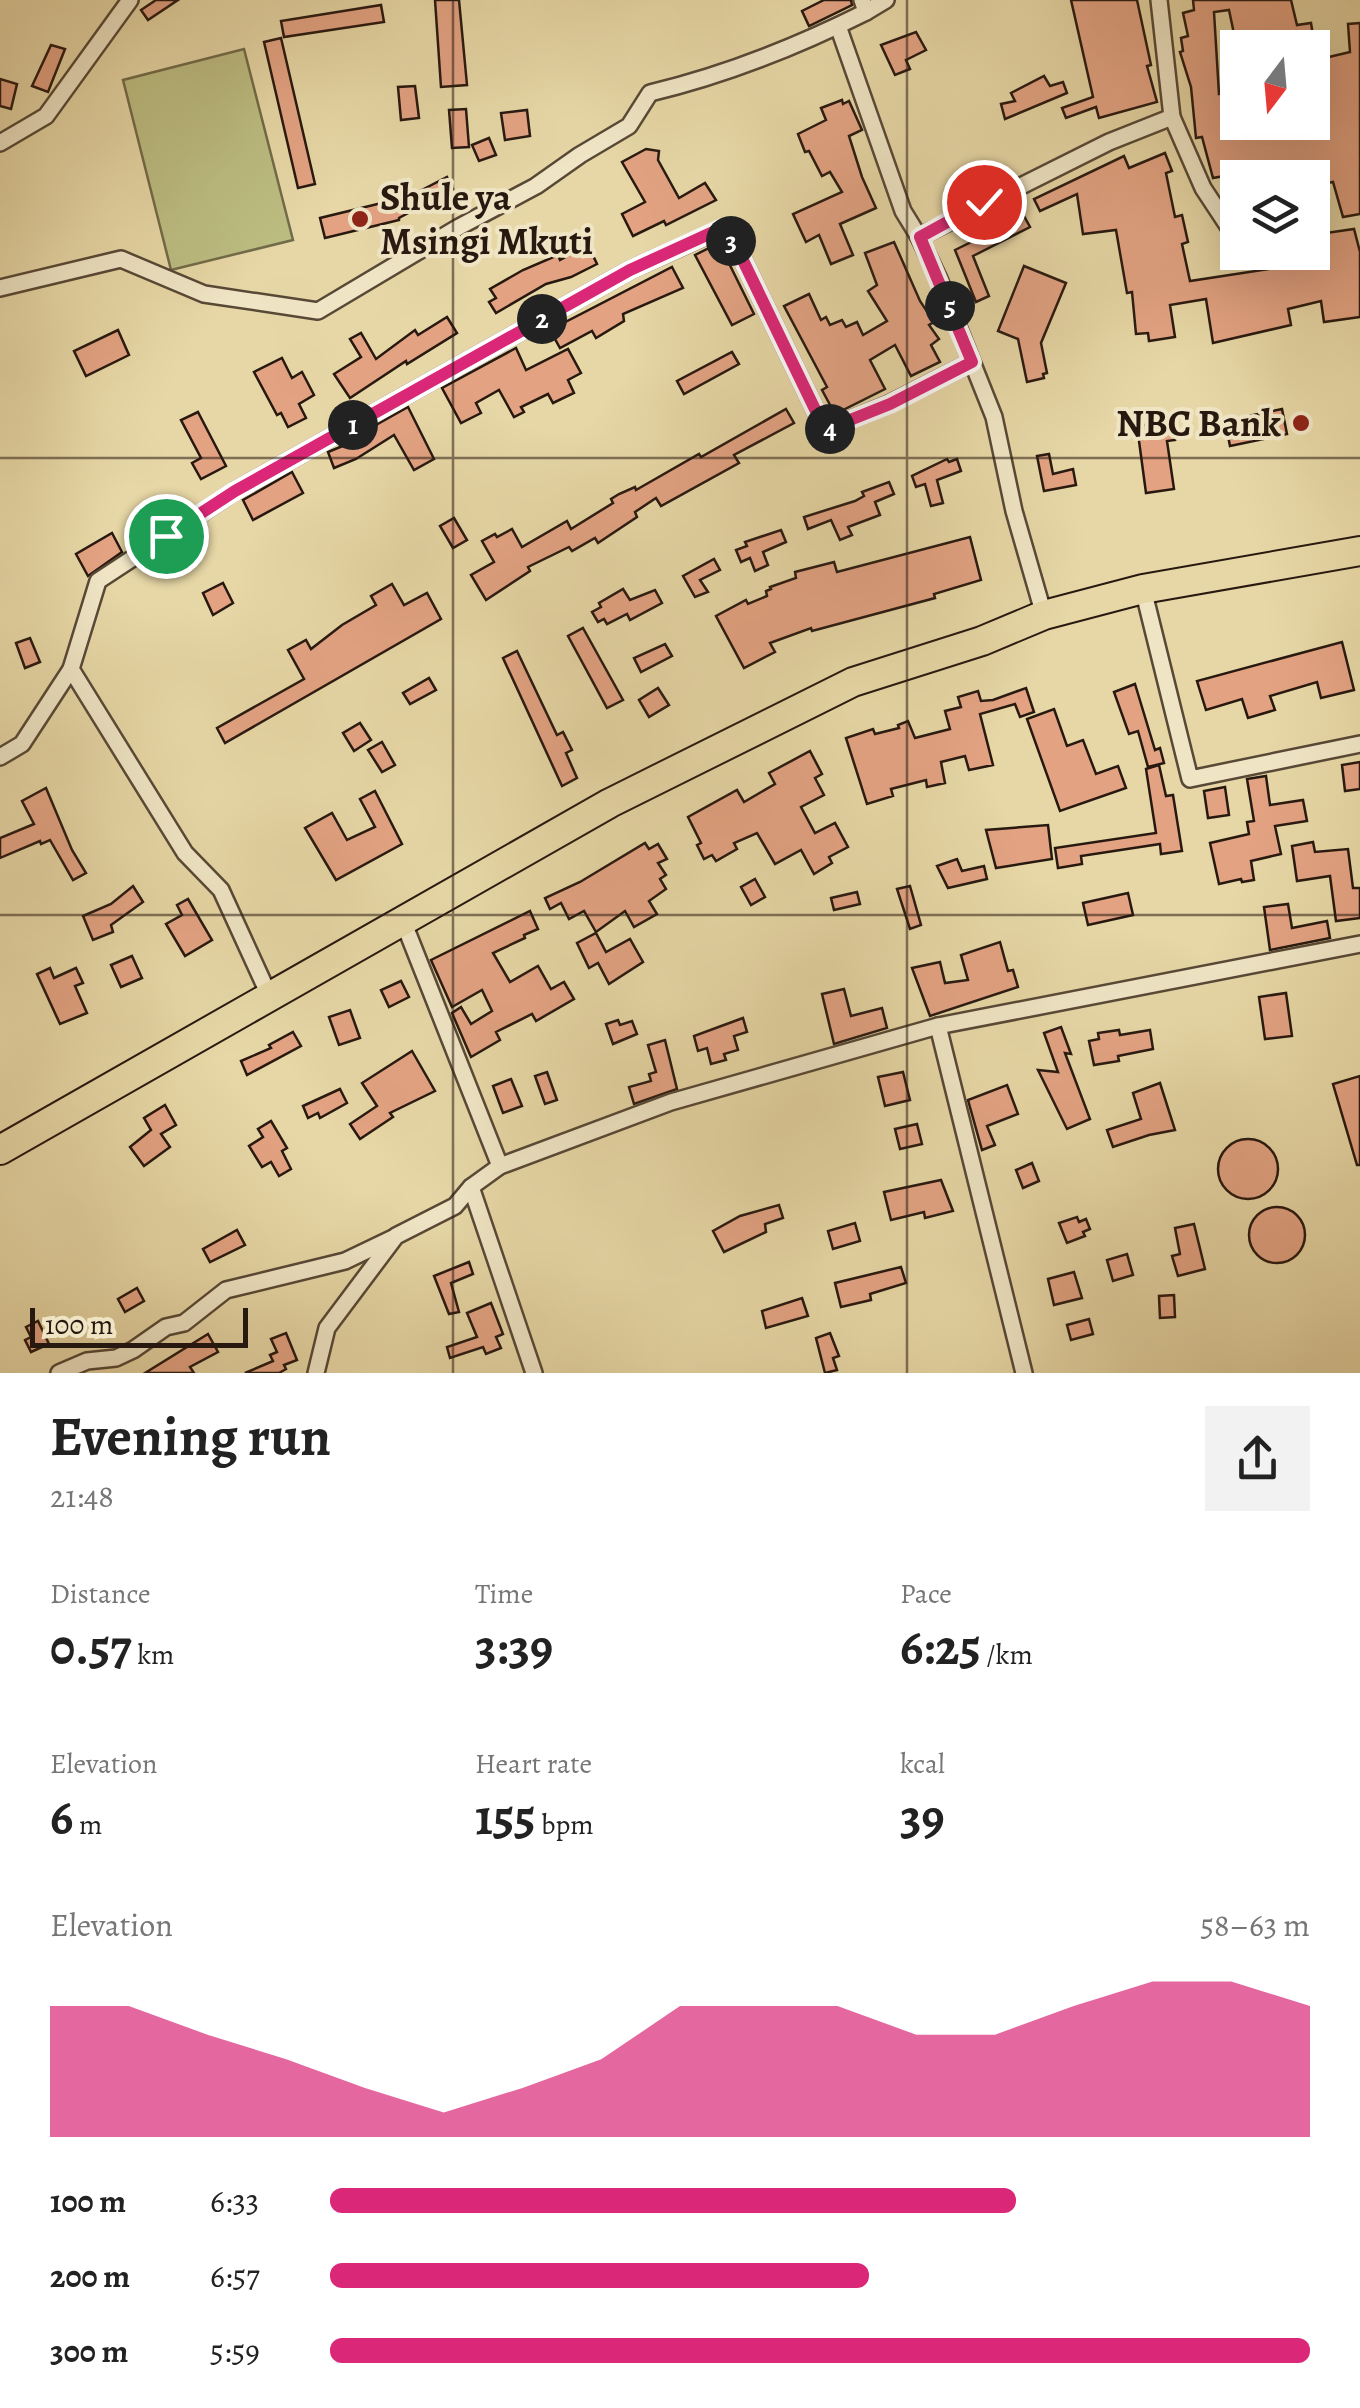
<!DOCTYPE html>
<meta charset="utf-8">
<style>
:root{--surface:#fff;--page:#f2f2f2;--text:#222;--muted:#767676;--accent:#db2777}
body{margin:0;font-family:Alegreya,serif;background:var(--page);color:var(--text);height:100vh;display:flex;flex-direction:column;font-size:38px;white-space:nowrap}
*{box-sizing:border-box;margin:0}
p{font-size:32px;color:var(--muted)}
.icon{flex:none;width:55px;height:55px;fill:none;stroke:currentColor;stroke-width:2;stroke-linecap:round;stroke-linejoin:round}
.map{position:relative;height:1373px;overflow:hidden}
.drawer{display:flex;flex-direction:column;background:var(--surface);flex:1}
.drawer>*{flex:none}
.needle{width:65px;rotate:196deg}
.fabs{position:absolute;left:1220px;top:30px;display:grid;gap:20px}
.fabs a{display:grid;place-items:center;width:110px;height:110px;border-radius:0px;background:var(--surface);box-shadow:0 10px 40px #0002;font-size:50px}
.scale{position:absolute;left:30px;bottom:25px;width:218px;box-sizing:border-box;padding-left:10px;border:5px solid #281910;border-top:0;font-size:28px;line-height:35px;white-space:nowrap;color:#281910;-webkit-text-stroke:8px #efe5c5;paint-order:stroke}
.pin{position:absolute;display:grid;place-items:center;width:85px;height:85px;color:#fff;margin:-42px;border:5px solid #fff;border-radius:50%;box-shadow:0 2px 10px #0007}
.km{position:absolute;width:50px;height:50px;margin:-25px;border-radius:50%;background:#222;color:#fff;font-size:28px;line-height:50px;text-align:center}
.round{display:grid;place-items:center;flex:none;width:105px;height:105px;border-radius:0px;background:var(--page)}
.head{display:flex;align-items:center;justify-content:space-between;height:170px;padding:0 50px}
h1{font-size:55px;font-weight:700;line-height:75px}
.stats{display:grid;grid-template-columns:repeat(3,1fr);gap:15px;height:170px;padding:10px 50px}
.stats div{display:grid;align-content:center}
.stats b{font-size:50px;font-weight:700}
.stats small{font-size:28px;font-weight:400}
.stats p{font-size:28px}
.chart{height:280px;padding:20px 50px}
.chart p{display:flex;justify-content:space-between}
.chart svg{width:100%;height:180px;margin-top:10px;fill:var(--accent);opacity:.7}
ul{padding:0 50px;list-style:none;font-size:32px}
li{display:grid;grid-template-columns:160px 120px 1fr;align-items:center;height:75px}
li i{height:25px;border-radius:12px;background:var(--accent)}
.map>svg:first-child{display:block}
.green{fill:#bcbd82;stroke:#726b49;stroke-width:2.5}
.building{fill:#e3a383;stroke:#281910;stroke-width:2.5}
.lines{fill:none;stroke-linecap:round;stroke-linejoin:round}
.street-casing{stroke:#584836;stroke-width:20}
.highway-casing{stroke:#281910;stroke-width:32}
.street{stroke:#efe5c5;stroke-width:15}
.highway{stroke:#e7d7a6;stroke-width:28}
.route-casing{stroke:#fff;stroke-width:20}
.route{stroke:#db2777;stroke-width:12}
.grid{fill:none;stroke:#281910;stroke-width:2.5;stroke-opacity:0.55}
.poi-dot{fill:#8f2418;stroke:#efe5c5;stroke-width:4}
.labels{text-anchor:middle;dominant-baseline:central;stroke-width:8;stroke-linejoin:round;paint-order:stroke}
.poi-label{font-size:38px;font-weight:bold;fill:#281910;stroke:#efe5c5;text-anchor:start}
</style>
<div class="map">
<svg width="1360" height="1373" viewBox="0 0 1360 1373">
<rect width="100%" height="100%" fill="#e7d7a6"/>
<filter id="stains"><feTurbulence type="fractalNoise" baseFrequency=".002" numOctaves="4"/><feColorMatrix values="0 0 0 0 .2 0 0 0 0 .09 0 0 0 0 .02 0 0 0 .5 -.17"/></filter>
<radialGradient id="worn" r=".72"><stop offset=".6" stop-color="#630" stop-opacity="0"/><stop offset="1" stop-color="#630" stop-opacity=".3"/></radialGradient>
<!-- green -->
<path class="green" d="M244 49 293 240 171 270 123 80Z"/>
<!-- building -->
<g class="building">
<path d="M156 0H178L148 20 141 10Z"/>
<path d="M435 0H459L467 85 441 87Z"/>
<path d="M824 0H851L852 5 809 26 802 11Z"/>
<path d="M1071 0H1137L1151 65 1147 66 1157 102 1099 118 1096 107 1066 118 1062 108 1093 97Z"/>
<path d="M1193 0H1291L1297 25 1311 23 1315 48H1237L1229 10 1214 12 1219 94 1223 93 1224 99 1238 97V122H1312V61L1350 52 1348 24 1360 23V214L1343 217 1333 182 1312 186V178H1238V192L1228 194 1224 176 1213 178 1202 137 1196 138 1191 87 1180 52 1183 51 1181 38 1188 36 1183 13 1194 10Z"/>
<path d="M381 5 384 22 284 37 281 21Z"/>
<path d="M916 32 926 50 906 60 910 69 895 75 881 45Z"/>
<path d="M281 38 315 184 298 188 264 42Z"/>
<path d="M51 45 65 49 48 92 32 86Z"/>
<path d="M1044 76 1050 86 1063 82 1067 93 1005 119 1001 104 1015 101 1011 93Z"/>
<path d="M0 79 17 84 11 109 0 106Z"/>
<path d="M415 86 419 118 401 120 398 87Z"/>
<path d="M842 100 843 104 849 101 862 130 849 136 862 177 876 208 840 224 853 255 831 264 819 235 806 242 793 214 842 192 830 172 822 176 809 151 805 152 798 134 826 120 821 108Z"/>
<path d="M466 109 469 147 452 148 449 110Z"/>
<path d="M527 110 530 136 505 140 501 113Z"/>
<path d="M489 138 496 155 479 161 472 145Z"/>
<path d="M646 149 659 151 658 160 679 198 705 183 716 200 666 225 664 221 633 236 622 214 645 202 622 162Z"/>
<path d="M1165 153 1172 171 1166 173 1175 217 1182 215 1188 242 1182 244 1190 281 1282 267 1276 252H1312V235L1354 229 1360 252V317L1324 322 1321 301 1288 309 1291 325 1213 343 1206 299 1170 305 1175 337 1149 341 1148 333 1136 334 1132 292 1127 293 1116 230 1083 234 1077 194 1040 211 1034 199 1124 156 1129 168Z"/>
<path d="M447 177 453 189 399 218V220L325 238 320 218 394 200 395 204Z"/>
<path d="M1024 216 1030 227 973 256 989 296 976 302 955 250Z"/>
<path d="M894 242 920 301 934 322 929 325 939 339 931 345 940 362 911 376 895 345 870 360 885 389 835 414 822 390 827 387 784 306 809 294 821 320 826 317 830 325 842 320 846 327 857 322 863 335 887 321 868 291 877 285 865 253Z"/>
<path d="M719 243 754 314 732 325 695 255Z"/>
<path d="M588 245 597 264 571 277 546 284 496 313 489 302 496 298 490 289 523 270 558 255 560 260Z"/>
<path d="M1024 266 1066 283 1041 343 1047 373 1043 374 1044 378 1027 382 1018 339 998 331Z"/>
<path d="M672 267 683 288 623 314 624 321 596 338 592 331 560 348 550 330Z"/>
<path d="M447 317 457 333 407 364 406 361 350 398 334 374 361 357 350 339 361 333 376 359 415 330 418 335Z"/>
<path d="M118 330 129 355 86 376 74 351Z"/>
<path d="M516 348 526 370 568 349 581 373 568 380 574 393 553 403 548 394 521 407 524 412 514 417 499 390 476 403 481 413 461 423 442 388Z"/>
<path d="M732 352 739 364 684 394 677 381Z"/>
<path d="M282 358 292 378 302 372 314 395 299 404 306 418 288 427 281 413 277 415 254 372Z"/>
<path d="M408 407 434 459 414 470 394 435 356 459 334 468 328 452 362 438 360 434Z"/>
<path d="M786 409 794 423 734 455 739 463 661 506 656 498 635 512 637 517 598 543 595 538 572 551 569 547 528 567 530 571 486 600 471 575 494 562 482 541 495 534 497 537 512 529 522 547 567 521 571 529 613 503 611 499 619 494 635 487 636 490 699 454 701 457Z"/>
<path d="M1282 409 1287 434 1230 446 1225 421Z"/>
<path d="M198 412 226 466 201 479 192 463 201 458 181 420Z"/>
<path d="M1172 421 1175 440 1167 441 1174 489 1146 493 1137 426Z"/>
<path d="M1049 454 1053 474 1073 469 1076 485 1044 491 1037 456Z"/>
<path d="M947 459 949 462 957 459 961 471 937 480 943 503 931 506 925 484 916 487 912 476Z"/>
<path d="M292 472 303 493 253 520 243 500Z"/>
<path d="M889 482 894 494 875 502 880 515 848 527 852 535 840 540 831 520 808 529 804 517 855 501 864 496 862 492Z"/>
<path d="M454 518 467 540 453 548 440 526Z"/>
<path d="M781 530 786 542 763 552 768 565 755 571 750 558 741 562 736 550 747 546 745 542Z"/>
<path d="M112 533 122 552 88 576 76 554Z"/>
<path d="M970 537 981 580 934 594 935 598 812 631 811 628 770 643 775 652 744 668 716 616 746 600 748 604 767 596 766 591 771 589 770 587 796 578 795 572 834 562 837 572Z"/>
<path d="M714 559 720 570 700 580 708 592 695 597 683 576Z"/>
<path d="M223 583 233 603 213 615 203 593Z"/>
<path d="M392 584 404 605 427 593 441 619 225 743 217 728 304 679 288 650 306 640 311 649 342 625 376 605 371 596Z"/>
<path d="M623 589 630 600 655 590 662 603 630 620 627 614 607 624 604 619 598 622 592 612 601 607 599 603Z"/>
<path d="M583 628 623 700 607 708 568 636Z"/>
<path d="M30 638 40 662 25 668 16 643Z"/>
<path d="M1342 642 1354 690 1321 698 1317 682 1270 696 1275 710 1248 718 1242 699 1206 710 1197 681Z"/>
<path d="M665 644 672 656 641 672 634 658Z"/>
<path d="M517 651 557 735 563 732 572 750 566 753 577 778 562 786 503 658Z"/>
<path d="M429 678 436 690 410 704 403 693Z"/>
<path d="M1135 684 1155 750 1160 748 1164 763 1148 767 1138 731 1129 734 1114 692Z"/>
<path d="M658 688 669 705 649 717 639 700Z"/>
<path d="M1026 688 1034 712 1020 717 1015 704 980 714 993 765 969 770 965 756 941 762 945 783 927 787 926 780 891 789 893 796 867 804 846 738 873 729 875 734 899 728 898 725 908 721 915 738 950 729 945 711 961 707 958 697 978 691 981 701 993 700Z"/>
<path d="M1054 709 1067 746 1083 740 1096 774 1118 766 1126 788 1060 811 1027 719Z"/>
<path d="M360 723 371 740 354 751 343 733Z"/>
<path d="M382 742 395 765 382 772 368 750Z"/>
<path d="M810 751 822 774 815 778 824 795 801 807 815 833 835 823 848 847 829 857 832 863 814 874 801 850 775 864 757 833 734 843 737 849 716 861 712 855 704 859 697 845 701 843 688 817 737 790 744 802 775 784 769 773Z"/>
<path d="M1360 762V789L1345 791 1342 765Z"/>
<path d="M1159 765 1166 796 1173 795 1182 851 1161 854 1160 844 1081 856 1082 864 1058 868 1055 848 1156 833 1146 769Z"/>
<path d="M1266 776 1270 805 1303 800 1307 821 1275 826 1281 854 1251 861 1254 880 1242 882 1241 879 1219 884 1210 843 1249 834 1247 822 1254 821 1247 779Z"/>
<path d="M1225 787 1229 815 1208 818 1204 791Z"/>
<path d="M46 788 72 850 86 873 73 880 50 840 41 844 40 841 0 858V838L34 824 22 801Z"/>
<path d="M375 791 402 844 336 880 305 828 332 813 347 840 375 827 360 799Z"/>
<path d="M1048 825 1052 859 996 868 986 830Z"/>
<path d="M1313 842 1315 852 1348 849 1353 888H1360V918L1336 921 1330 876 1297 881 1292 846Z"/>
<path d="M645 843 649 849 658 844 667 859 658 863 666 875 660 879 666 889 649 901 657 914 634 927 625 911 596 932 584 911 569 919 561 903 550 909 545 898 580 882Z"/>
<path d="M957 859 962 871 984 866 987 879 948 888 937 866Z"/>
<path d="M755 879 765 897 751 905 741 887Z"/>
<path d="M133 886 143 902 111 925 113 932 93 940 83 916 111 904Z"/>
<path d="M910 886 921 925 910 929 897 889Z"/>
<path d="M857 892 860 904 834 910 831 898Z"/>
<path d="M1128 893 1133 915 1088 925 1083 903Z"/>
<path d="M188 899 212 940 185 956 166 924 182 915 177 905Z"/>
<path d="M1288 904 1292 928 1327 921 1330 938 1270 950 1264 907Z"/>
<path d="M530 911 538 929 524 935 525 938 493 953 510 982 538 966 551 989 564 982 574 999 536 1021 532 1014 496 1032 500 1040 471 1057 452 1013 461 1007 471 1024 492 1011 482 990 452 1007 431 960Z"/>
<path d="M596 933 606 952 630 939 643 962 609 984 598 963 589 968 577 943Z"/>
<path d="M1000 942 1008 971 1013 970 1018 987 930 1016 912 968 940 962 945 983 968 980 961 955Z"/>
<path d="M132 956 142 978 121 987 111 965Z"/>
<path d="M50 968 54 978 76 968 83 983 75 986 87 1013 60 1024 37 974Z"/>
<path d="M401 981 409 997 389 1007 381 990Z"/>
<path d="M844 989 851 1016 882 1008 887 1028 834 1044 822 994Z"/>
<path d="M1286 993 1292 1036 1265 1039 1259 997Z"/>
<path d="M350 1010 360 1038 339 1045 329 1017Z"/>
<path d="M743 1018 747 1032 734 1036 738 1050 724 1054 726 1060 711 1064 707 1048 698 1051 694 1036Z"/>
<path d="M618 1020 620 1025 632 1021 637 1034 613 1044 606 1024Z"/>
<path d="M1061 1027 1071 1054 1065 1053 1090 1119 1067 1129 1038 1070 1058 1072 1044 1033Z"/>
<path d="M1119 1030 1120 1035 1150 1030 1153 1049 1118 1056 1119 1061 1094 1065 1089 1041 1099 1039 1098 1033Z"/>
<path d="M293 1032 301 1046 247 1075 241 1061 271 1048 269 1045Z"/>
<path d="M665 1040 677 1089 634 1104 629 1087 651 1081 649 1074 656 1072 648 1045Z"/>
<path d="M412 1051 435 1091 390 1113 393 1117 360 1139 350 1124 377 1106 362 1083Z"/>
<path d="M547 1072 557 1100 545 1104 535 1076Z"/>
<path d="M903 1072 910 1100 885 1106 878 1077Z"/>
<path d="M1360 1076V1165H1357L1333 1084Z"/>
<path d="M511 1079 522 1106 503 1113 493 1086Z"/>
<path d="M1160 1083 1175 1130 1149 1135 1113 1147 1107 1130 1141 1119 1133 1093Z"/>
<path d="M1007 1085 1018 1114 987 1126 995 1145 982 1150 968 1100Z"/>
<path d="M340 1089 347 1103 320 1118 318 1113 308 1118 303 1106Z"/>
<path d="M165 1105 176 1125 161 1134 170 1147 144 1166 130 1147 151 1130 144 1118Z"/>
<path d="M271 1121 287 1148 282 1151 291 1169 279 1176 271 1162 262 1167 249 1146 263 1137 258 1129Z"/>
<path d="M917 1124 922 1144 900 1149 895 1129Z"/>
<circle cx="1248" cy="1169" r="30"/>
<path d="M1032 1163 1039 1181 1023 1188 1016 1170Z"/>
<path d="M941 1180 953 1211 925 1218 924 1212 891 1220 884 1192Z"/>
<path d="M779 1205 783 1218 765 1224 766 1232 724 1252 713 1231 740 1216Z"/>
<circle cx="1277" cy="1235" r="28"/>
<path d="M1077 1217 1079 1222 1086 1219 1090 1229 1083 1232 1085 1236 1067 1243 1059 1223Z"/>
<path d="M855 1223 860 1241 833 1249 828 1231Z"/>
<path d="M1194 1224 1205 1269 1178 1276 1172 1256 1180 1254 1175 1228Z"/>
<path d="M237 1230 245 1245 210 1262 203 1249Z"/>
<path d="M1127 1254 1133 1275 1113 1281 1107 1260Z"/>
<path d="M469 1262 473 1274 451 1283 459 1312 449 1314 434 1276Z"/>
<path d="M901 1267 906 1283 870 1294 871 1300 841 1307 835 1283Z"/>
<path d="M1074 1272 1082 1298 1054 1305 1048 1279Z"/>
<path d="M137 1288 144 1301 125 1312 118 1299Z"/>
<path d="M1174 1295 1175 1317 1160 1318 1159 1296Z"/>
<path d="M802 1298 808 1316 766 1328 762 1311Z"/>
<path d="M491 1303 503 1334 496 1337 501 1348 486 1354 483 1347 450 1358 447 1347 477 1337 467 1313Z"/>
<path d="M1089 1319 1093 1334 1071 1340 1067 1325Z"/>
<path d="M38 1321 49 1344 31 1352 25 1340 31 1337 26 1327Z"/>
<path d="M286 1333 297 1360 284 1365 286 1369 279 1373H245L273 1361 270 1355 277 1352 271 1339Z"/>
<path d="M830 1333 839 1356 833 1358 837 1370 825 1373 816 1338Z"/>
<path d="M208 1334 218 1352 190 1367 194 1373H145Z"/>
</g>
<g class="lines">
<!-- street casing -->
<g class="street-casing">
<g id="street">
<path d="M1159 0 1172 117 1203 188 1232 232H1238"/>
<path d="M866 12 886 0"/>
<path d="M838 26 903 211 919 237 939 279 994 417 1014 511 1044 615"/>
<path d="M0 143 46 116 130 0"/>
<path d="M919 237 1109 142 1172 117"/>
<path d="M0 288 121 259 204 294 318 311 459 227 536 186 580 155 629 126 650 93C726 75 796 47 866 12L862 0"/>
<path d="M1143 589 1190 779 1360 744"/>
<path d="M0 757 22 744 71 669"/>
<path d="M403 921 500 1166"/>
<path d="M269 995 221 890 185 853 71 669 98 581 235 491 630 270 723 228 737 248 825 430 889 404 972 362"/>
<path d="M938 1026 1024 1373"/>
<path d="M471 1187 534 1373"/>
<path d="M59 1373 87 1361 116 1358 133 1350 166 1327 184 1323 226 1290 345 1261 393 1238"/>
<path d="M316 1373 327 1328 396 1236 455 1206 471 1187 500 1166 671 1102 938 1026 1360 944"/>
</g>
</g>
<!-- highway casing -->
<g class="highway-casing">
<path id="highway" d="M0 1150 610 803 853 682 982 641 1044 615 1143 589 1360 551"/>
</g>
<!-- street -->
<use href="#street" class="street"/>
<!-- highway -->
<use href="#highway" class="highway"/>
</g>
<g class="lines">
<!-- route casing -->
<g class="route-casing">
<path id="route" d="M166 536 235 491 630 270 722 228 737 248 825 430 890 404 972 362 920 237 984 202"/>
</g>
<!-- route -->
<use href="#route" class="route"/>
</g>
<!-- grid -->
<path class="grid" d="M453 0V1373M907 0V1373M0 458H1360M0 915H1360"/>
<!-- markers -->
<g class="poi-dot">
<circle cx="360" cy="219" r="10"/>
<circle cx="1301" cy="423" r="10"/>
</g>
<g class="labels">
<!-- poi labels -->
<g class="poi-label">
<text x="380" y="197">Shule ya<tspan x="380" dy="44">Msingi Mkuti</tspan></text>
<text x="1281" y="423" text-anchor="end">NBC Bank</text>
</g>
</g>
<rect width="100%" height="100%" filter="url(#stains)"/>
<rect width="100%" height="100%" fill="url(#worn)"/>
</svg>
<div class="fabs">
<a><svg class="needle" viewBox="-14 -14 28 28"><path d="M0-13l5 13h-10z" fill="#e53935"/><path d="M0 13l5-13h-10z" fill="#767676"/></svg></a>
<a><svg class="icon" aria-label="layers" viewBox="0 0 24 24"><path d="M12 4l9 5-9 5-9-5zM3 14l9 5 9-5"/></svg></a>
</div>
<div class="scale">100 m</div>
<div class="pin" style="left:166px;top:536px;background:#1e9e55"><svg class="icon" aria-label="arrive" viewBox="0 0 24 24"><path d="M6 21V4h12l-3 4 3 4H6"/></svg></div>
<div class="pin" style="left:984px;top:202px;background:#d93025"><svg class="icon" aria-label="check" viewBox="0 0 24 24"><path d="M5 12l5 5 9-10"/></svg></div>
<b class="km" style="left:353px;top:425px">1</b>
<b class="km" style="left:542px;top:319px">2</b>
<b class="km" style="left:731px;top:241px">3</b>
<b class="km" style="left:830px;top:429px">4</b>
<b class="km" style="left:950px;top:306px">5</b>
</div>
<section class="drawer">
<div class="head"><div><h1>Evening run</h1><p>21:48</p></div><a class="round"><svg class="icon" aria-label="share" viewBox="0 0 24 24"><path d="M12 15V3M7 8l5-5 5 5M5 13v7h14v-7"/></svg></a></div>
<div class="stats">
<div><p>Distance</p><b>0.57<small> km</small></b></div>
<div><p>Time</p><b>3:39</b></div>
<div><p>Pace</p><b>6:25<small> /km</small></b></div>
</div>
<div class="stats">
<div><p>Elevation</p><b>6<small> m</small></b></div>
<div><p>Heart rate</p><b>155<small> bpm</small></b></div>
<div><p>kcal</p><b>39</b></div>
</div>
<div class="chart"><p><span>Elevation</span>58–63 m</p>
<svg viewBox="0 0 160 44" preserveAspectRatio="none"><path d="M0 44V12L10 12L20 19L30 25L40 32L50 38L60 32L70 25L80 12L90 12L100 12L110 19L120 19L130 12L140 6L150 6L160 12V44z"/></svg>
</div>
<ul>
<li><b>100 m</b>6:33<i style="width:70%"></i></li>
<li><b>200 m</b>6:57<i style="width:55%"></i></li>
<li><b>300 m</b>5:59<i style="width:100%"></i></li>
</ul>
</section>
